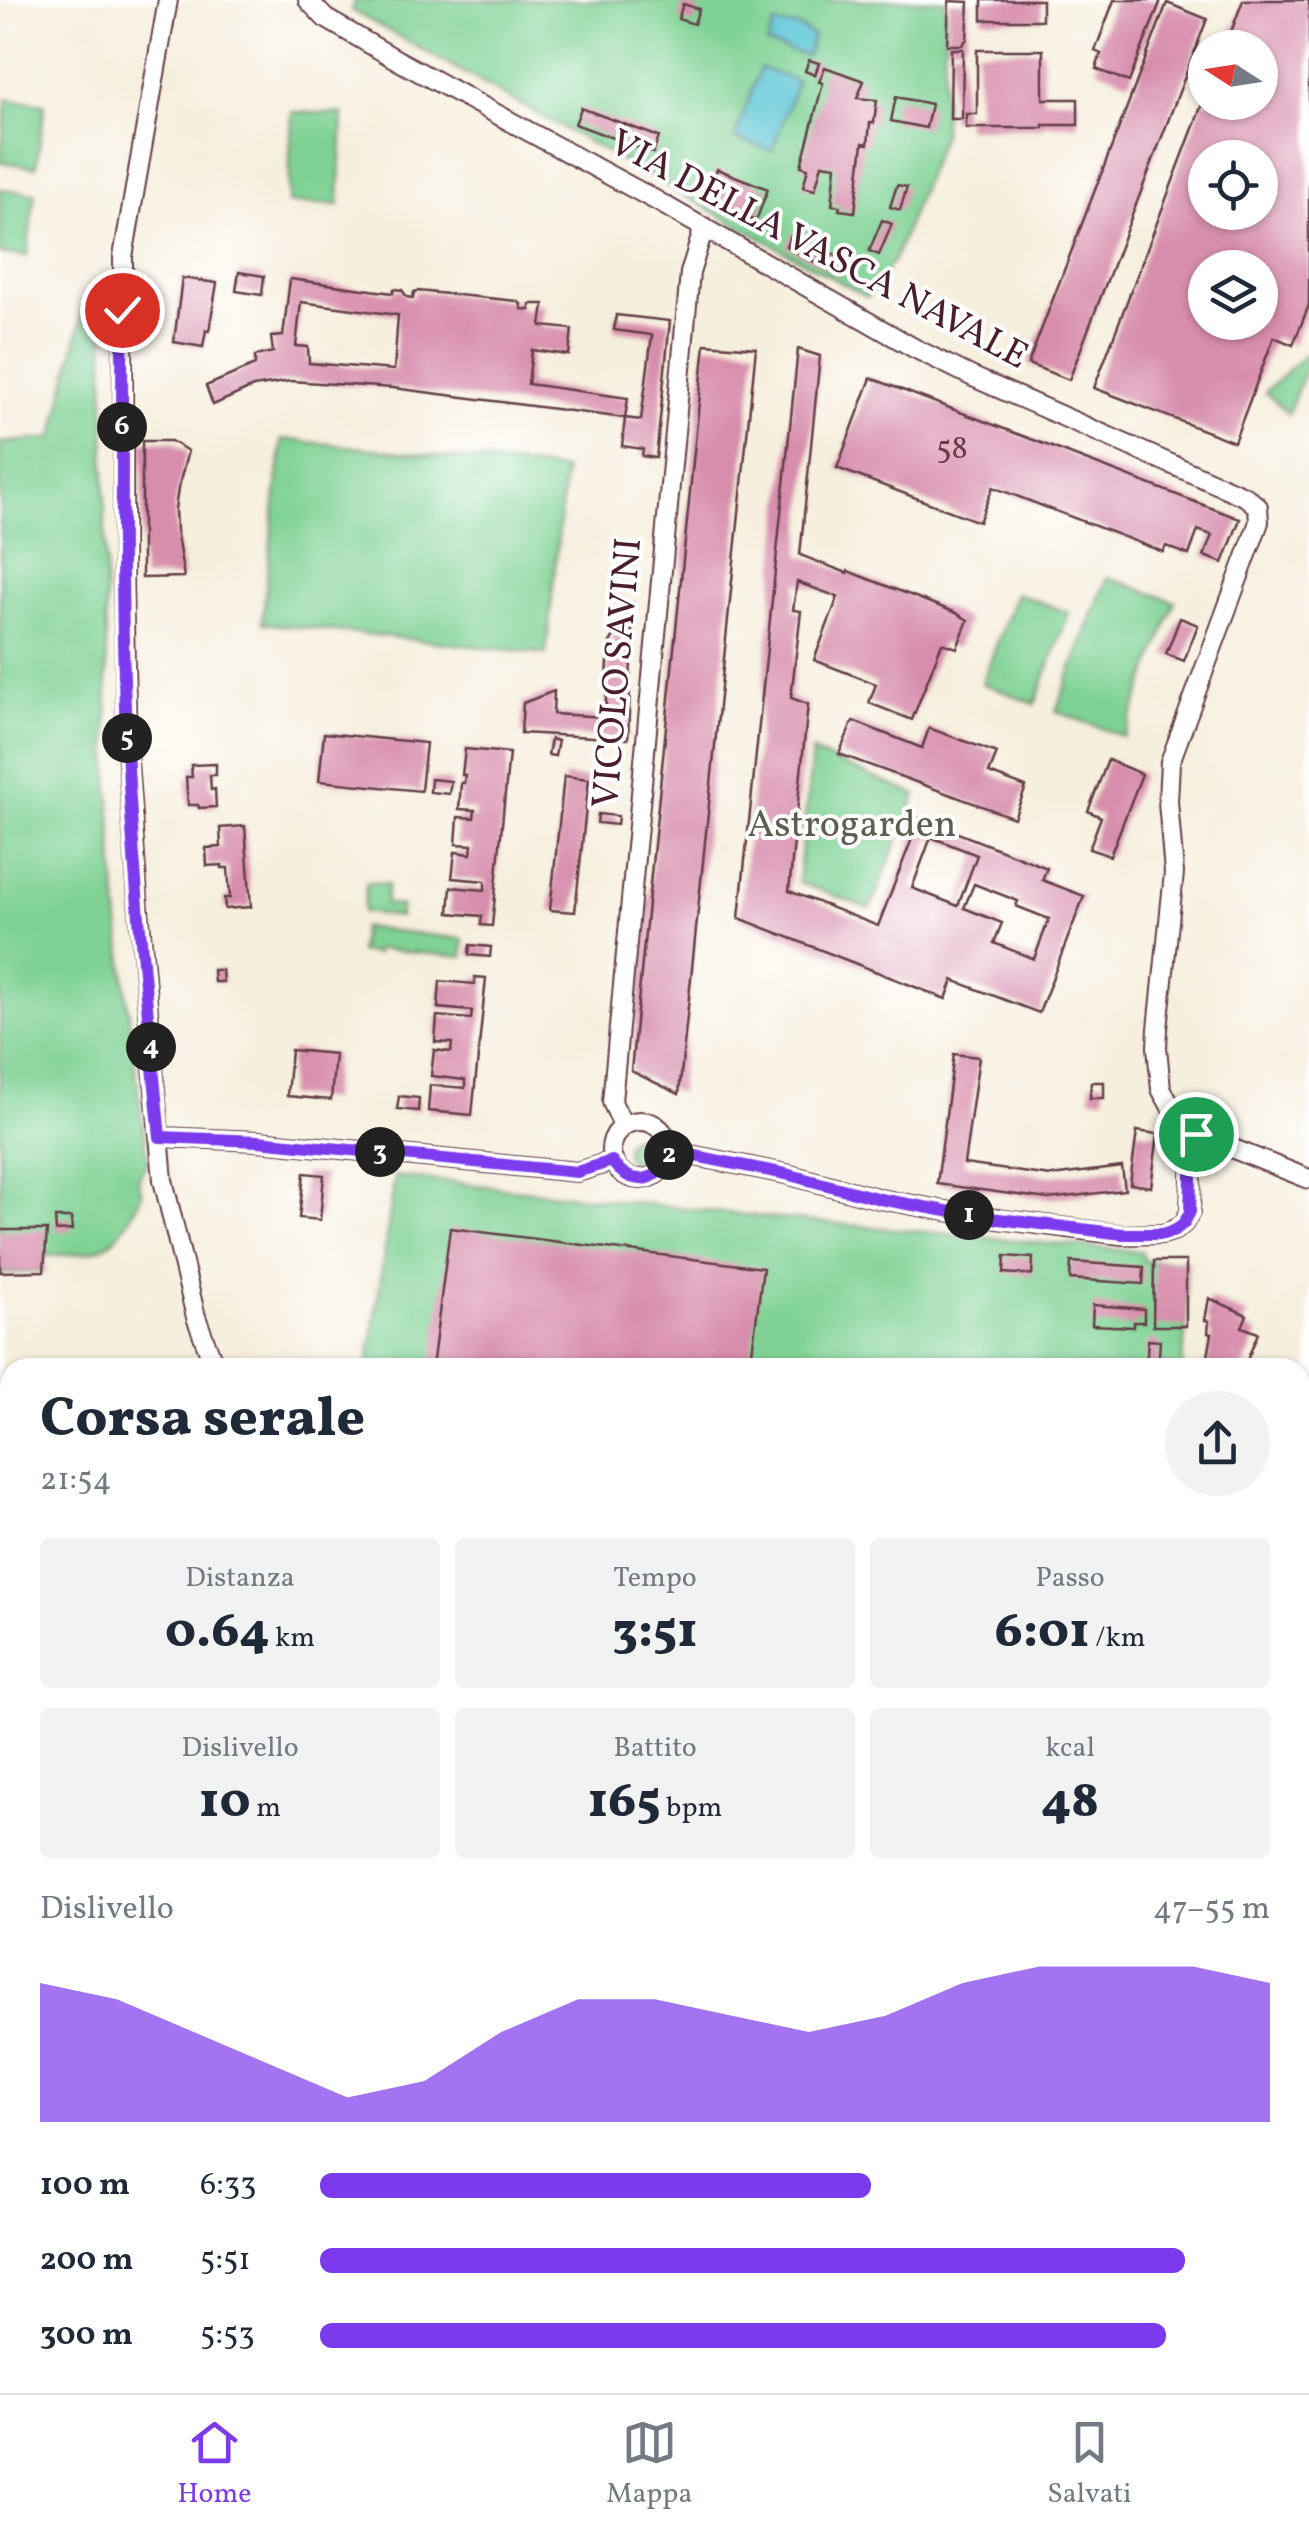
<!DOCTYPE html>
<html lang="it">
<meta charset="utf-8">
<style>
:root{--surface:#fff;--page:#f2f2f3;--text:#1f2937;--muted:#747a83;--line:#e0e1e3;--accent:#7c3aed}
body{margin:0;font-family:Vollkorn,serif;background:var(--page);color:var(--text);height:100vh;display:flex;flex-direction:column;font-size:38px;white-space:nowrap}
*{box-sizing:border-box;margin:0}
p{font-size:32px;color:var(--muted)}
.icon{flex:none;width:55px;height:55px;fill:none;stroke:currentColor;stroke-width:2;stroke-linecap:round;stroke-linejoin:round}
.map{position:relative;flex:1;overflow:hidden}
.drawer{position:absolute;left:0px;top:1358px;width:1310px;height:1038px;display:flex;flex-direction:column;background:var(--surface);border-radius:30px 30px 0 0;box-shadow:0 2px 8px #0004}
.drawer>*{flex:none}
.needle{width:65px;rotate:282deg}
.fabs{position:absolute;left:1188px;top:30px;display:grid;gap:20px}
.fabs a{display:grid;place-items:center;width:90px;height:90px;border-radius:50%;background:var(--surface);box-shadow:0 2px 8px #0004;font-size:50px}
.pin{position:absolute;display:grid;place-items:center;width:85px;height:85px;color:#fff;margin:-42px;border:5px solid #fff;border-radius:50%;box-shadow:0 2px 10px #0007}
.km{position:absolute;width:50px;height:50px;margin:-25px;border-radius:50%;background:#222;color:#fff;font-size:28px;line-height:50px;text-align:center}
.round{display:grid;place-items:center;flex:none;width:105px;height:105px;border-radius:52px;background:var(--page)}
.head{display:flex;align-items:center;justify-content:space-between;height:170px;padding:0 40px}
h1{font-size:55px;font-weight:800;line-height:75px}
.metrics{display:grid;grid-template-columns:repeat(3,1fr);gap:15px;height:170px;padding:10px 40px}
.metrics div{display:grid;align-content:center;border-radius:10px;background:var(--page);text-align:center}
.metrics b{font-size:50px;font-weight:800}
.metrics small{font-size:28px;font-weight:400}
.metrics p{font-size:28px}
.chart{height:280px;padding:20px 40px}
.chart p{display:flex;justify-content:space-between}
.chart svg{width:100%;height:180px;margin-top:10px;fill:var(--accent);opacity:.7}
ul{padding:0 40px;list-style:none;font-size:32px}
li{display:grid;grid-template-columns:160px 120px 1fr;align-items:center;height:75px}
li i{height:25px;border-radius:12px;background:var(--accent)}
.tab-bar{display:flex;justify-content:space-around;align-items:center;height:140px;border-top:2px solid var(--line);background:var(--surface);font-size:28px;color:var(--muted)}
.tab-bar a{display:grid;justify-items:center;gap:5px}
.tab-bar .selected{color:var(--accent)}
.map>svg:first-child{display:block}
.green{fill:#7fd294;stroke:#647860;stroke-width:2.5}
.water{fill:#5ac5d5;stroke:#527280;stroke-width:2.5}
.building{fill:#d78dac;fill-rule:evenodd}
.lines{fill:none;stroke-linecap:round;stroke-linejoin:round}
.minor-casing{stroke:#643e46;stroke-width:22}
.minor{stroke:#fff;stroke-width:18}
.route-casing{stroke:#fff;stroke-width:20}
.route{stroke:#7c3aed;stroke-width:12}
.labels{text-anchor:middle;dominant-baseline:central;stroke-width:8;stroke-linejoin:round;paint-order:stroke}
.number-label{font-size:32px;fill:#6d3a4b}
.street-label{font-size:38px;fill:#4a1f2b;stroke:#fff}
.park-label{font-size:38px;fill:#5d5e50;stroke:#fff}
</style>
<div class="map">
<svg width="1309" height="2393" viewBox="0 0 1309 2393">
<rect width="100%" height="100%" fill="#fff"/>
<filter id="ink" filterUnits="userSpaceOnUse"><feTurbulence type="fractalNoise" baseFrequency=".01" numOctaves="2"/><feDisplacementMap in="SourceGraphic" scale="20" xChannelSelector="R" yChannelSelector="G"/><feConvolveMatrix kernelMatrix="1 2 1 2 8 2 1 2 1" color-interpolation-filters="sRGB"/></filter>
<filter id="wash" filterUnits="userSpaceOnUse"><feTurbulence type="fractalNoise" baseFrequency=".0048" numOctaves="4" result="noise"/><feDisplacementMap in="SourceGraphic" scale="40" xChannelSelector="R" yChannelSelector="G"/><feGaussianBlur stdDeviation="2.25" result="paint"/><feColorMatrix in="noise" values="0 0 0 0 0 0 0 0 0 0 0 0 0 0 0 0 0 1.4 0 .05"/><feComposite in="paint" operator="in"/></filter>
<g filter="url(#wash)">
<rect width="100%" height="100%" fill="#f6efdd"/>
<!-- green -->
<g class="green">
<path d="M356 0H945L943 132 894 260 867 297 351 10Z"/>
<path d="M7 99 45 104 36 167 0 162Z"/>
<path d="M292 112 343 114 339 205 288 203Z"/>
<path d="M0 189 35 193 27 256 0 253Z"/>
<path d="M84 307 104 317C105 470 104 622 109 774 114 903 130 1033 148 1161L138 1179 142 1194C113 1252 108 1252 44 1256V1271L0 1274V443L53 438Z"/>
<path d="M1309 351V359L1288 414 1265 392Z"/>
<path d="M282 439 565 470 546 654 262 623Z"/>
<path d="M1107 577 1175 602 1124 737 1056 711Z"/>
<path d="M1016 593 1069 613 1035 704 982 683Z"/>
<path d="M812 752 916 795 870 909 798 882Z"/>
<path d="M367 882 388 884 385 904 401 906 399 917 363 912Z"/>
<path d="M362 927 463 939V957L377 949 376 954 359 952Z"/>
<circle cx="640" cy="1150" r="15"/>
<path d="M395 1176 774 1218 1141 1252 1144 1261H1186V1326L1182 1367 368 1368Z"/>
<path d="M1300 2102 1309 2103V2291L1300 2290Z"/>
</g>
<!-- water -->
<g class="water">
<path d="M774 24 799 27 813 36 807 56 767 44Z"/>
<path d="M760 68 797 81 772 151 735 138Z"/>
<path d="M0 2062 10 2067V2291L0 2288Z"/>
<path d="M244 2385H734L749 2393H256Z"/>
</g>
<g id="blocks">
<!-- building -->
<g class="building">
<rect x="982" y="0" width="60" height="20"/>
<path d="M1114 0H1161L1129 82 1096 69 1101 54 1095 51Z"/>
<path d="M1243 0H1309V305L1293 345 1274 337 1234 442 1094 388 1203 102H1260V48H1225ZM1205 158H1260V212H1205ZM1205 268H1260V322H1205Z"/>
<path d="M949 1 969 2 967 39 962 45H947Z"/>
<path d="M1167 3 1207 19 1069 380 1028 364Z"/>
<path d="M683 4 699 9 694 24 678 19Z"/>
<path d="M951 49H963L962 119H950Z"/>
<path d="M977 50H1043V99H1078V125H1043V128H966V114H977Z"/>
<path d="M809 60 819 63 815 75 805 71Z"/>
<path d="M825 67 864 81 857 98 877 100 874 123H870L868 144 863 143 855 212 839 210 840 206 832 205 836 166 822 164 815 190 803 187 808 168 801 166 823 83 819 82Z"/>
<path d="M896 97 931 104 926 128 891 121Z"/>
<path d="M581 108 659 137 653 153 575 124Z"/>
<path d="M717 169 768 189 756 221 705 202Z"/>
<path d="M897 185 907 187 900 210 890 207Z"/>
<path d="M882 220 892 224 879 255 869 251Z"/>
<path d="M793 232 848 262 840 276 786 246Z"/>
<path d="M239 272 264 276 262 295 236 291Z"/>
<path d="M182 278 217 283 209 331 206 330 203 347 174 342Z"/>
<path d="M290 279 393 293 394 289 402 290 407 297 413 298 414 292 418 291 517 301 521 304V309L530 310V304H544L541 326 572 329 569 355 532 350 528 384 628 398 625 418 393 388 291 381 253 387 213 405 206 386 255 365V356L273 352 271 337 283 336ZM301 302 398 315 394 370 309 363 308 347 296 346Z"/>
<path d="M616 315 670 321 656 458 642 456 643 449 622 446 625 418 641 420 652 335 614 330Z"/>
<path d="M705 344 756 348 679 1094 631 1071Z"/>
<path d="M798 349 820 356 800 555 847 573 848 571 954 612 968 620 957 648 942 643 912 720 869 703 876 684 814 660 838 597 797 582 793 610 801 611 791 698 808 704 789 891 878 926 920 818 1047 868 1042 880 1084 896 1039 1013 953 980 946 999 739 918ZM931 837 977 855 958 906 912 888ZM974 884 1018 901 1016 906 1049 919 1034 959 994 943 1002 923 964 908Z"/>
<path d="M871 378 1240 519 1223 563 1204 556 1212 535 1198 530 1189 555 1166 546 1163 552 993 487 979 522 837 468Z"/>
<path d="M142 441H171L188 451 178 489 175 509 176 529 184 577 142 578Z"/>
<path d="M633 605 628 739 521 733 523 703 554 691 553 714 605 717 609 644Z"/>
<path d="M1180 618 1198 625 1184 661 1166 654Z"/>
<path d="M853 721 922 748 929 728 997 753 989 773 1026 787 1014 818 839 754Z"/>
<path d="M324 733 426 743 421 791 319 781Z"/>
<path d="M551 739 558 741 555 756 548 755Z"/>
<path d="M465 749 509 753 492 926 481 925 482 916 449 913 451 887 485 890V881L452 878 455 852 471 854 472 845 456 844 458 817 474 818 475 810 459 809 461 783H464L465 775H462Z"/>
<path d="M1108 760 1142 774 1110 856 1089 849 1101 817 1088 811Z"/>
<path d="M216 764V775H210L211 790 215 789 216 807 199 808 198 805H188L186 777H192L191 765Z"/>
<path d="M564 776 589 779 575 912 550 910Z"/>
<path d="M431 779 451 781 449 794 430 792Z"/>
<path d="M598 814 618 816 617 825 597 823Z"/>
<path d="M245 826 251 907 225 909 224 898H230L228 868H222V865L207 866 206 848 221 847 220 828Z"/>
<path d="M470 945 491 947 490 957 469 955Z"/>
<path d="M213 970H222L223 982H214Z"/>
<path d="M475 977 486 978 472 1115 428 1111 430 1085 465 1088V1080L431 1076 434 1050 451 1052 452 1043 435 1042 437 1016 471 1019 472 1011 438 1008 440 981 475 984Z"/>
<path d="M291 1050 335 1054 331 1100 287 1096Z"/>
<path d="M954 1054 979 1057 964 1164 1051 1176 1122 1167 1125 1190 1048 1199 937 1184Z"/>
<path d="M1091 1082H1104V1098H1090Z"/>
<path d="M399 1096 419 1098 418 1111 397 1109Z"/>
<path d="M1137 1131 1158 1134 1151 1187 1130 1184Z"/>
<path d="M304 1173 324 1175 320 1220 299 1218Z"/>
<path d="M55 1218H71L72 1230 56 1231Z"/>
<path d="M450 1228 763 1268 750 1368H432Z"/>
<path d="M0 1230H47L44 1271 0 1272Z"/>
<path d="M1005 1256 1033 1258 1032 1275 1004 1273Z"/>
<path d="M1154 1261H1186V1326H1153Z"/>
<path d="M1071 1262 1144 1267 1143 1284 1070 1279Z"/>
<path d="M1209 1298 1247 1315 1242 1327 1258 1333 1244 1368H1206L1212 1334 1208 1333 1209 1321 1205 1320Z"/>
<path d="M1093 1305 1144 1309V1322H1134V1327L1092 1325Z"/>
<path d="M1148 1340 1160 1341 1158 1368H1146Z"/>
<path d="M1309 1764V1861L1300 1863V1766Z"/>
<path d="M1300 2017H1306L1308 2066H1300Z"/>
<path d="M35 2385H75L88 2393H30Z"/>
<path d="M1107 2385H1126L1124 2393H1106Z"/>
</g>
</g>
</g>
<g filter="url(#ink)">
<use href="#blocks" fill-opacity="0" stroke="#643e46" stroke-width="2.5"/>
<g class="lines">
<!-- minor casing -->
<g class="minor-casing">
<g id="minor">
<path d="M168 0 123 257V585L127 748 138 898 163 1180 196 1317 215 1368"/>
<path d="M308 0 325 18 399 61 657 201 914 348 973 377 1246 497 1258 507 1259 522 1170 762 1168 801 1174 873 1158 1029 1157 1047 1161 1089 1174 1112 1196 1134 1309 1179"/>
<circle cx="640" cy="1150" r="29"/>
<path d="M623 1125 612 1102 690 273 704 227"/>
<path d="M160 1137 258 1141 577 1172 613 1161"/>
<path d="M670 1151 786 1174 880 1199 974 1216 1123 1235 1163 1234 1175 1230 1184 1223 1190 1212 1192 1145 1196 1134"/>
<path d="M1300 1967 1309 1966"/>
</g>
</g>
<!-- minor -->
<use href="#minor" class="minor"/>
</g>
</g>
<g class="lines" filter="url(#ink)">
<!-- route casing -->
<g class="route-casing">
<path id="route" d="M122 310C123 456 119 604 127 750 134 879 147 1008 160 1137L258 1141 577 1172 612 1161C630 1189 663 1183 670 1151L786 1174 880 1199 974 1216 1123 1234H1163L1175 1230 1184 1223 1190 1212 1192 1145 1196 1134"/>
</g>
<!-- route -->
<use href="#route" class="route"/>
</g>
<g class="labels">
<!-- number labels -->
<g class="number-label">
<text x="952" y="450">58</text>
</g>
<!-- street labels -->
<g class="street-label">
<text transform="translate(818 251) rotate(28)">VIA DELLA VASCA NAVALE</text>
<text transform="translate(619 673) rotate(-85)">VICOLO SAVINI</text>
</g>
<!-- park labels -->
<g class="park-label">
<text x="852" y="826">Astrogarden</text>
</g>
</g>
</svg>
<div class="fabs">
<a><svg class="needle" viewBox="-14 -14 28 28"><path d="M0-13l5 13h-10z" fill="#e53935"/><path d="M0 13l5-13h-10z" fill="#747a83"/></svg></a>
<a><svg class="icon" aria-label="locate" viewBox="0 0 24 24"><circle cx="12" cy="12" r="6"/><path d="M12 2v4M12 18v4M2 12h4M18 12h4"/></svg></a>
<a><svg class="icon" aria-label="layers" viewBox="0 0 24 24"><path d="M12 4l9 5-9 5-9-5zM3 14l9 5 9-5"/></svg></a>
</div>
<div class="pin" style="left:1196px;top:1134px;background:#1e9e55"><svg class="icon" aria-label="arrive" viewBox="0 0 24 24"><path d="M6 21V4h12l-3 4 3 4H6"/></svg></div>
<div class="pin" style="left:122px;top:310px;background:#d93025"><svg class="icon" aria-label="check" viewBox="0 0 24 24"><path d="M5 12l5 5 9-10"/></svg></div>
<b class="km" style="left:969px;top:1215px">1</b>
<b class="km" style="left:669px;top:1155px">2</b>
<b class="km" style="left:380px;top:1152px">3</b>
<b class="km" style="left:151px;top:1047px">4</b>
<b class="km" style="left:127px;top:738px">5</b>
<b class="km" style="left:122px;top:427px">6</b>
<section class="drawer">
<div class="head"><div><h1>Corsa serale</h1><p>21:54</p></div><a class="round"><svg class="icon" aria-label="share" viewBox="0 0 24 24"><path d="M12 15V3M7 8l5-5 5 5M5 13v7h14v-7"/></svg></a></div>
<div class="metrics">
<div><p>Distanza</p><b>0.64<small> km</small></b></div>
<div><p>Tempo</p><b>3:51</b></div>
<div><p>Passo</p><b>6:01<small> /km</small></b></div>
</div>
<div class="metrics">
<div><p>Dislivello</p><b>10<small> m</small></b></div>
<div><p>Battito</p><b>165<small> bpm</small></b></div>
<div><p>kcal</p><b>48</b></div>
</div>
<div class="chart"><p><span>Dislivello</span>47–55 m</p>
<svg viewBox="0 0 160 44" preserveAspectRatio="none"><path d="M0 44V10L10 14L20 22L30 30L40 38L50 34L60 22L70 14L80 14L90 18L100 22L110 18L120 10L130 6L140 6L150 6L160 10V44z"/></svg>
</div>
<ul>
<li><b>100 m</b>6:33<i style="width:58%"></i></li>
<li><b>200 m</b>5:51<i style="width:91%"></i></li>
<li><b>300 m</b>5:53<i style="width:89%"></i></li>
</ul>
</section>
</div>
<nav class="tab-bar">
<a class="selected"><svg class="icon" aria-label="home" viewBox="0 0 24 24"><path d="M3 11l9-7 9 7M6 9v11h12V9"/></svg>Home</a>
<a><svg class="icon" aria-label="map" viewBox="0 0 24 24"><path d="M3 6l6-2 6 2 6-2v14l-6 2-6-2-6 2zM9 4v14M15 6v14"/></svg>Mappa</a>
<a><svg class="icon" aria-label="saved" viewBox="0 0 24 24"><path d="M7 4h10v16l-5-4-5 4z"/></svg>Salvati</a>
</nav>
